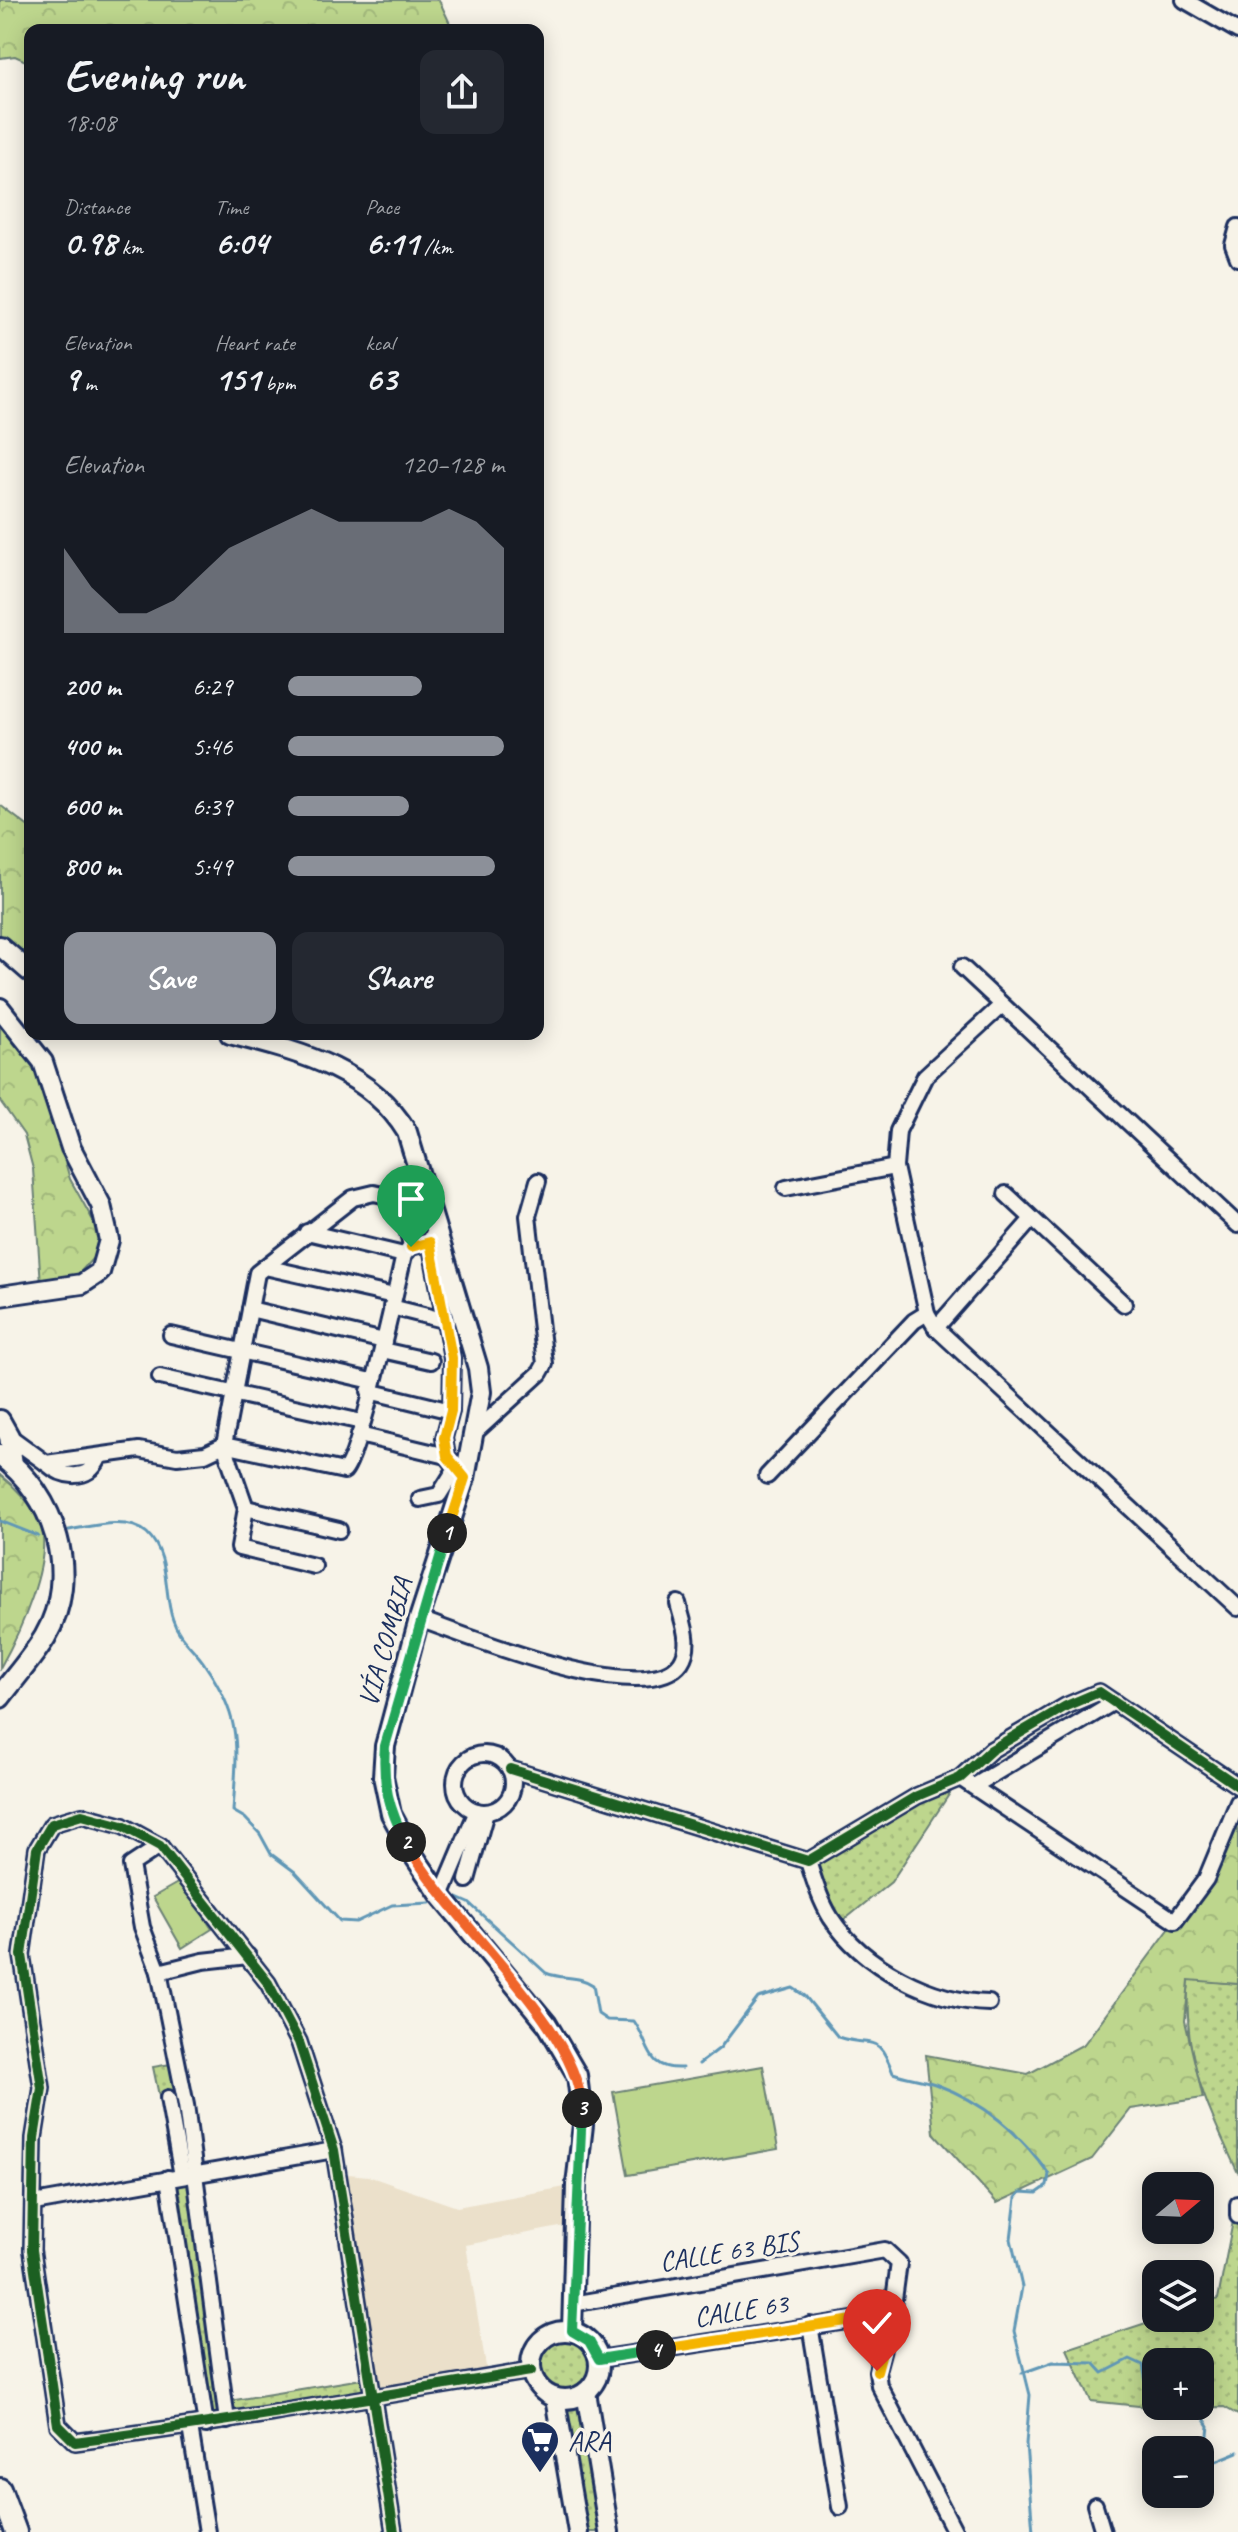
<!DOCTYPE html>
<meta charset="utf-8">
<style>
:root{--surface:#171b24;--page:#242831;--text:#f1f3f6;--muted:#9ea1a6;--accent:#8c9099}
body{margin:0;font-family:Caveat,sans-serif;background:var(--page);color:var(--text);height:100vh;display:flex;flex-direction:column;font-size:30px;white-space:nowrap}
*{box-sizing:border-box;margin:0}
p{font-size:26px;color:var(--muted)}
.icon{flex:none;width:44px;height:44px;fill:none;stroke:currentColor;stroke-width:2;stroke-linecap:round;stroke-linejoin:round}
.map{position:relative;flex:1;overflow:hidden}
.details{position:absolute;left:24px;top:24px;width:520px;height:1016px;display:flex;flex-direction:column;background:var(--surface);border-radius:16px;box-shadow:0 4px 20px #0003}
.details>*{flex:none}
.needle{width:52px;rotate:71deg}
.controls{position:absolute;left:1142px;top:2172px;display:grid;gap:16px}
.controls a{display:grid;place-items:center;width:72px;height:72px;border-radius:16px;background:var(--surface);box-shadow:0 4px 20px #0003;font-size:40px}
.pin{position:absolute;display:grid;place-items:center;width:68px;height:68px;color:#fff;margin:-82px -34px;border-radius:50% 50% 50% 0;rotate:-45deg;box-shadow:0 0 8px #0007}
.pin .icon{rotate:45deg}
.km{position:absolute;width:40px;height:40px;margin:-20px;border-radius:50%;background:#222;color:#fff;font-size:22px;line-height:40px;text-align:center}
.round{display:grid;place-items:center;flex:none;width:84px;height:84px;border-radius:16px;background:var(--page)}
.headline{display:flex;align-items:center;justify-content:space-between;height:136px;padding:0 40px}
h1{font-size:44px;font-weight:700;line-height:60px}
.metrics{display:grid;grid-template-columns:repeat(3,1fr);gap:12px;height:136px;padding:8px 40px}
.metrics div{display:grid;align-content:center}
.metrics b{font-size:34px;font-weight:700}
.metrics small{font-size:22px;font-weight:400}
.metrics p{font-size:22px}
.chart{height:224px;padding:16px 40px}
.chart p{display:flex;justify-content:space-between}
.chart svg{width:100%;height:144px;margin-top:8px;fill:var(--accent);opacity:.7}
.action{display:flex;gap:16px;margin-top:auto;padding:16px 40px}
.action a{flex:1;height:92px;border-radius:16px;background:var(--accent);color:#fff;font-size:32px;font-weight:700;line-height:92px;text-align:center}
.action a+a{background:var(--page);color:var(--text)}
ul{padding:0 40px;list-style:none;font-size:26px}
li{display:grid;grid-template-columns:128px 96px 1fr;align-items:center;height:60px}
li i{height:20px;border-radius:10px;background:var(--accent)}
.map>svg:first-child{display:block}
.built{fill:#ebe0ca}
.grass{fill:url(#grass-dots);stroke:#6c8276;stroke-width:2;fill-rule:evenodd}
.forest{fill:url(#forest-crowns);stroke:#6c8276;stroke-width:2}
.pitch{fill:#bdd68d;stroke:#6c8276;stroke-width:2}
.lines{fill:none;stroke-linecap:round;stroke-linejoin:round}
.stream{stroke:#6197b6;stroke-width:3}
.minor-casing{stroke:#1b2f5e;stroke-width:20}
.major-casing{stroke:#1b2f5e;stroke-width:24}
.highway-casing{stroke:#1b2f5e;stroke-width:26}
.minor{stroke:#f7f3e8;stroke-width:14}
.major{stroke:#f7f3e8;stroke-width:18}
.highway{stroke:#f7f3e8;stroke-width:20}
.cycleway-casing{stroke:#f7f3e8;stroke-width:15}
.cycleway{stroke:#1b5e20;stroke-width:10}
.split-1-casing{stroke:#fff;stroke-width:16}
.split-2-casing{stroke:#fff;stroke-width:16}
.split-3-casing{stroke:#fff;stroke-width:16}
.split-4-casing{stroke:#fff;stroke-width:16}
.split-5-casing{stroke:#fff;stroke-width:16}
.split-1{stroke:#f5b400;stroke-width:10}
.split-2{stroke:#22a559;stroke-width:10}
.split-3{stroke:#f0652b;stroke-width:10}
.split-4{stroke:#22a559;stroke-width:10}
.split-5{stroke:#f5b400;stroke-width:10}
.labels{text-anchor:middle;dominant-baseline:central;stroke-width:7;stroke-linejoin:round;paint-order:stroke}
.street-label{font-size:28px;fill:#1b2f5e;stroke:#f7f3e8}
.poi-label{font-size:28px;fill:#1b2f5e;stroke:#f7f3e8;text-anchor:start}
</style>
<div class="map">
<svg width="1238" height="2532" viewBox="0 0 1238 2532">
<defs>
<pattern id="grass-dots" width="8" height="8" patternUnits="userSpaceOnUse" patternTransform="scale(2)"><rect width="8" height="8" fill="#bdd68d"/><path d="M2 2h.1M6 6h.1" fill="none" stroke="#a2b87c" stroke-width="1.8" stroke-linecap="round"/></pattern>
<pattern id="forest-crowns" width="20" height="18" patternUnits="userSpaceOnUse" patternTransform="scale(2)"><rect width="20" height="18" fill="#bdd68d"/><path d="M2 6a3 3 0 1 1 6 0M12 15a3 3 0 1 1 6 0" fill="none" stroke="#a2b87c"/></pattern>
</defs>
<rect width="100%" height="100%" fill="#f7f3e8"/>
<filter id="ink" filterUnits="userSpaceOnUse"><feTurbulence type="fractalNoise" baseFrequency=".0125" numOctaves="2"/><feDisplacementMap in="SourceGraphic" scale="16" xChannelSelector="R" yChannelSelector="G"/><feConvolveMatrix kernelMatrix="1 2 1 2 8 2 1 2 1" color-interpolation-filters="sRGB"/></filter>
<g filter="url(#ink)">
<!-- built -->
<path class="built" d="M338 2173 368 2176 457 2207 576 2185 575 2224 466 2245 488 2379 372 2398Z"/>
<!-- grass -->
<g class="grass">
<path d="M960 1778 891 1882 837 1926 808 1861Z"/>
<path d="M1189 1979 1238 1984V2173C1207 2106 1181 2056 1189 1979Z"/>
<path d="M177 2063 223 2402 368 2378 372 2398 206 2425 174 2229 176 2177 153 2067Z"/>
<path d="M1238 2195V2415L1224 2407 1158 2408 1091 2401 1067 2349 1161 2318H1200V2305L1218 2299ZM1156 2362H1200V2406H1156Z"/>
<path d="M562 2330 584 2336C603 2353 603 2374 586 2392L609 2532H578L555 2399C532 2387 524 2366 537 2344Z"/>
</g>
<!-- forest -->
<g class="forest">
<path d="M0 0H439L453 30H30V63L15 56 0 58Z"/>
<path d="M0 805 30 828V972L0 946Z"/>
<path d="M0 1023 39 1073 70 1179 100 1233 93 1258 71 1282 41 1284 33 1169 24 1135 0 1101Z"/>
<path d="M0 1475C14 1486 33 1505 40 1522 54 1560 19 1634 0 1668Z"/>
<path d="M1238 1801V1984L1189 1980 1185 2021 1203 2098 1131 2109 1092 2159 997 2203 934 2133 926 2055 1028 2074 1084 2044 1201 1886Z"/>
</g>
<!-- pitch -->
<g class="pitch">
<path d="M181 1881 212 1929 182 1948 153 1897Z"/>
<path d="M763 2066 778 2149 628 2175 613 2092Z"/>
</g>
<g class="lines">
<!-- stream -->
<g class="stream">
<path d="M0 1521 38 1536"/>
<path d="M69 1530C92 1526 128 1516 147 1533 171 1556 163 1593 173 1620 179 1639 195 1649 205 1665 243 1720 237 1747 233 1811L245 1818 260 1834 271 1854 295 1872 340 1921 356 1922 392 1905 430 1903"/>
<path d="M453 1896 469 1903 546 1973C563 1980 579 1975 593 1985L598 2014 607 2020 634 2021C651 2045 645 2070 682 2068"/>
<path d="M699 2064 720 2048 758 1998 793 1988 805 1996 838 2037C873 2049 877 2030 893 2073 907 2078 921 2079 935 2084 984 2102 1019 2132 1049 2174L1047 2186 1037 2193 1021 2192 1016 2198 1011 2239 1022 2287 1014 2331 1030 2395 1026 2444 1033 2532"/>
<path d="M1022 2373 1053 2362 1094 2363 1103 2373 1130 2359 1143 2365 1146 2382 1156 2390"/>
<path d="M1196 2406 1209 2426 1206 2453 1216 2461 1238 2452"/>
</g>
<!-- minor casing -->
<g class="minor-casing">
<g id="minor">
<path d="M1184 0 1238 31"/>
<path d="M1238 227 1233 245 1238 258"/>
<path d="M962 967 1238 1225"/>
<path d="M1002 1005 925 1076 898 1131 895 1167 927 1313 936 1328 1238 1608"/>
<path d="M786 1188 895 1167"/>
<path d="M1006 1194 1124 1304"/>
<path d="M307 1232 404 1255"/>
<path d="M433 1234 430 1242 452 1358 451 1411 444 1438 447 1456 465 1478"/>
<path d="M265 1267 394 1296"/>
<path d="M391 1307 447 1321"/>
<path d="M250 1309 384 1341"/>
<path d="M936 1328 1031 1220"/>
<path d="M171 1335 372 1381"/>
<path d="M382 1350 431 1361"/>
<path d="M160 1377 362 1422"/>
<path d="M369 1391 451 1411"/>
<path d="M359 1435 447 1456"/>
<path d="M472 1435 540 1373 545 1364 528 1216 538 1181"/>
<path d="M9 1436 46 1463 139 1450 177 1457 205 1454 224 1445 344 1471C359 1459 397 1285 404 1255L411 1247 430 1242"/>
<path d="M46 1463C63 1478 88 1482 99 1458"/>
<path d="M767 1476 914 1321 927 1313"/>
<path d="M420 1499 439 1495 456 1468"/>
<path d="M246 1508 339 1530"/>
<path d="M314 1566 239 1548 246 1508 224 1445 257 1273 353 1198 374 1193 396 1198 403 1207 411 1247"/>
<path d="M419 1619C466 1635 647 1711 681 1662 693 1644 682 1621 678 1603"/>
<circle cx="484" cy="1783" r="29"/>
<path d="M510 1769 808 1861 917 1796 960 1778 991 1750 1066 1706 1099 1692 1238 1786"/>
<path d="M960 1778 1175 1921 1206 1879 1238 1802"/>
<path d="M974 1786 1114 1702"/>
<path d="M160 1846 131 1865 142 1927 159 1972 186 2105 227 2421"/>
<path d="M808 1861C814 1880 820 1900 831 1918 863 1967 932 2002 989 2003"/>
<path d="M467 1880 486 1812"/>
<path d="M441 1896 477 1811"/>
<path d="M159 1972 203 1961 248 1956"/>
<path d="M168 2098 182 2176"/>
<path d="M168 2178 206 2425"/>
<path d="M34 2203 334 2150"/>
<path d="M1238 2204V2216"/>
<path d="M572 2304 885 2250 899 2263 892 2314 877 2371 879 2385 955 2532"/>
<path d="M810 2325 840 2507"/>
<path d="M599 2359 892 2314"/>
<path d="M190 2427 207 2532"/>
<path d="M1095 2505 1103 2532"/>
<path d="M394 2532 334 2150 299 2042 268 1983 160 1846 123 1826 82 1815 52 1824 37 1849 22 1955 42 2088 34 2138 32 2250 58 2425 75 2442C227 2422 379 2396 531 2371"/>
</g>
</g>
<!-- major casing -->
<g class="major-casing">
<g id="major">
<path d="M0 946 30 972"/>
<path d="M0 1008 43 1062 71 1148 101 1205 109 1240 100 1272 82 1284 0 1296"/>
<path d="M230 1034C298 1052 368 1068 407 1132L478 1368 481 1392 465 1478 419 1619 385 1746 383 1776 391 1814 414 1856 441 1896 547 2024 577 2075 583 2125 576 2185 572 2331"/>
<path d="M0 1420 9 1436 13 1464"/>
<circle cx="565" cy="2365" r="34"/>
<path d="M586 2392 609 2532"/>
<path d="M555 2398 578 2532"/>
</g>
</g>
<!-- highway casing -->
<g class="highway-casing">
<g id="highway">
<path d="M0 1455C55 1495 81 1575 45 1637 32 1658 15 1677 0 1697"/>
<path d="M0 2489 16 2532"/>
</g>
</g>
<!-- minor -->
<use href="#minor" class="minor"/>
<!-- major -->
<use href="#major" class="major"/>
<!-- highway -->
<use href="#highway" class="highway"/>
<!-- cycleway casing -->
<g class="cycleway-casing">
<g id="cycleway">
<path d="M510 1769 808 1861 917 1796 960 1778 991 1750 1066 1706 1099 1692 1238 1786"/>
<path d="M394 2532 334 2150 299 2042 268 1983 160 1846 123 1826 82 1815 52 1824 37 1849 22 1955 42 2088 34 2138 32 2250 58 2425 75 2442C227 2422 379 2396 531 2371"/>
</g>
</g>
<!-- cycleway -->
<use href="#cycleway" class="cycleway"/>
</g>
</g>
<g class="lines" filter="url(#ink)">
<!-- split-1 casing -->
<g class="split-1-casing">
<path id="split-1" d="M411 1247 430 1242 452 1358 451 1411 444 1438 447 1456 465 1478 447 1533"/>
</g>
<!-- split-2 casing -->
<g class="split-2-casing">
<path id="split-2" d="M406 1842C389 1809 382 1783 385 1746L447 1533"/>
</g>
<!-- split-3 casing -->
<g class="split-3-casing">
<path id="split-3" d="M406 1842C450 1923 576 2022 582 2108"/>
</g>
<!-- split-4 casing -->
<g class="split-4-casing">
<path id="split-4" d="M582 2108 572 2331 589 2341 599 2359 656 2350"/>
</g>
<!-- split-5 casing -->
<g class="split-5-casing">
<path id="split-5" d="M656 2350 892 2314 877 2371"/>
</g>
<!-- split-1 -->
<use href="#split-1" class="split-1"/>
<!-- split-2 -->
<use href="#split-2" class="split-2"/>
<!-- split-3 -->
<use href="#split-3" class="split-3"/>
<!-- split-4 -->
<use href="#split-4" class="split-4"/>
<!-- split-5 -->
<use href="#split-5" class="split-5"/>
</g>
<!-- icons -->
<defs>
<g id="supermarket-pin" transform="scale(2)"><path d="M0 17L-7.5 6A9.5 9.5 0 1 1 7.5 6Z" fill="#1b2f5e" stroke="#f7f3e8"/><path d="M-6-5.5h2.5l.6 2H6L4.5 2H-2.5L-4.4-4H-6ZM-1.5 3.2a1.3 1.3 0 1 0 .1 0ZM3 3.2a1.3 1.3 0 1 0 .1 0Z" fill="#fff"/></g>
</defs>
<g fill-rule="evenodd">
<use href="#supermarket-pin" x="540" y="2440"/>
</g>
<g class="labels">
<!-- street labels -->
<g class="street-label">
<text transform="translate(385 1642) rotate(-74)">VÍA COMBIA</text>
<text transform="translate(729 2251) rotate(-9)">CALLE 63 BIS</text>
<text transform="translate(741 2310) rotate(-9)">CALLE 63</text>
</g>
<!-- poi labels -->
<g class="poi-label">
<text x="568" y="2440">ARA</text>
</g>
</g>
</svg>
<div class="controls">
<a><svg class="needle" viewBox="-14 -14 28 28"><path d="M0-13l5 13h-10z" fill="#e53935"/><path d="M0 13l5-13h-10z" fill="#9ea1a6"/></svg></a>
<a><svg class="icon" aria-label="layers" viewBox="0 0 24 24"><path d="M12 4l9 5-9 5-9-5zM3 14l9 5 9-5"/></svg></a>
<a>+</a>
<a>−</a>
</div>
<div class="pin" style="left:411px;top:1247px;background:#1e9e55"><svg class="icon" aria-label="arrive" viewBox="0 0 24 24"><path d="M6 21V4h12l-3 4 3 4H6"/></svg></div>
<div class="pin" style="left:877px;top:2371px;background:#d93025"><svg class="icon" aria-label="check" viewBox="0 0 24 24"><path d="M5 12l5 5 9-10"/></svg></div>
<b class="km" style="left:447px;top:1533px">1</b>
<b class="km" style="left:406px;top:1842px">2</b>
<b class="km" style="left:582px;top:2108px">3</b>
<b class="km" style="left:656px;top:2350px">4</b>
<section class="details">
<div class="headline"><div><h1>Evening run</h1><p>18:08</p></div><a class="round"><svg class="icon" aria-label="share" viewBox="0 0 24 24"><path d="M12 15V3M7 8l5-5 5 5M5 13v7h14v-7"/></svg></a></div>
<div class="metrics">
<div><p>Distance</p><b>0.98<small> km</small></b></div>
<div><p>Time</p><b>6:04</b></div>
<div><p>Pace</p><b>6:11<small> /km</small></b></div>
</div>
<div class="metrics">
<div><p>Elevation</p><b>9<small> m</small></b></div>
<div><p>Heart rate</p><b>151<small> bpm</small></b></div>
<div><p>kcal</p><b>63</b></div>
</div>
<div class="chart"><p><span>Elevation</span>120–128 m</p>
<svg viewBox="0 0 160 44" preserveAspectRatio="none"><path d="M0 44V18L10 30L20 38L30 38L40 34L50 26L60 18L70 14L80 10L90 6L100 10L110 10L120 10L130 10L140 6L150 10L160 18V44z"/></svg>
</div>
<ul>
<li><b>200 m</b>6:29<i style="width:62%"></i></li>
<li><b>400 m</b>5:46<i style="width:100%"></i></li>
<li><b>600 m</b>6:39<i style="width:56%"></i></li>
<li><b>800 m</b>5:49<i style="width:96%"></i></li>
</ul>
<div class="action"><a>Save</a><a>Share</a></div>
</section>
</div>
